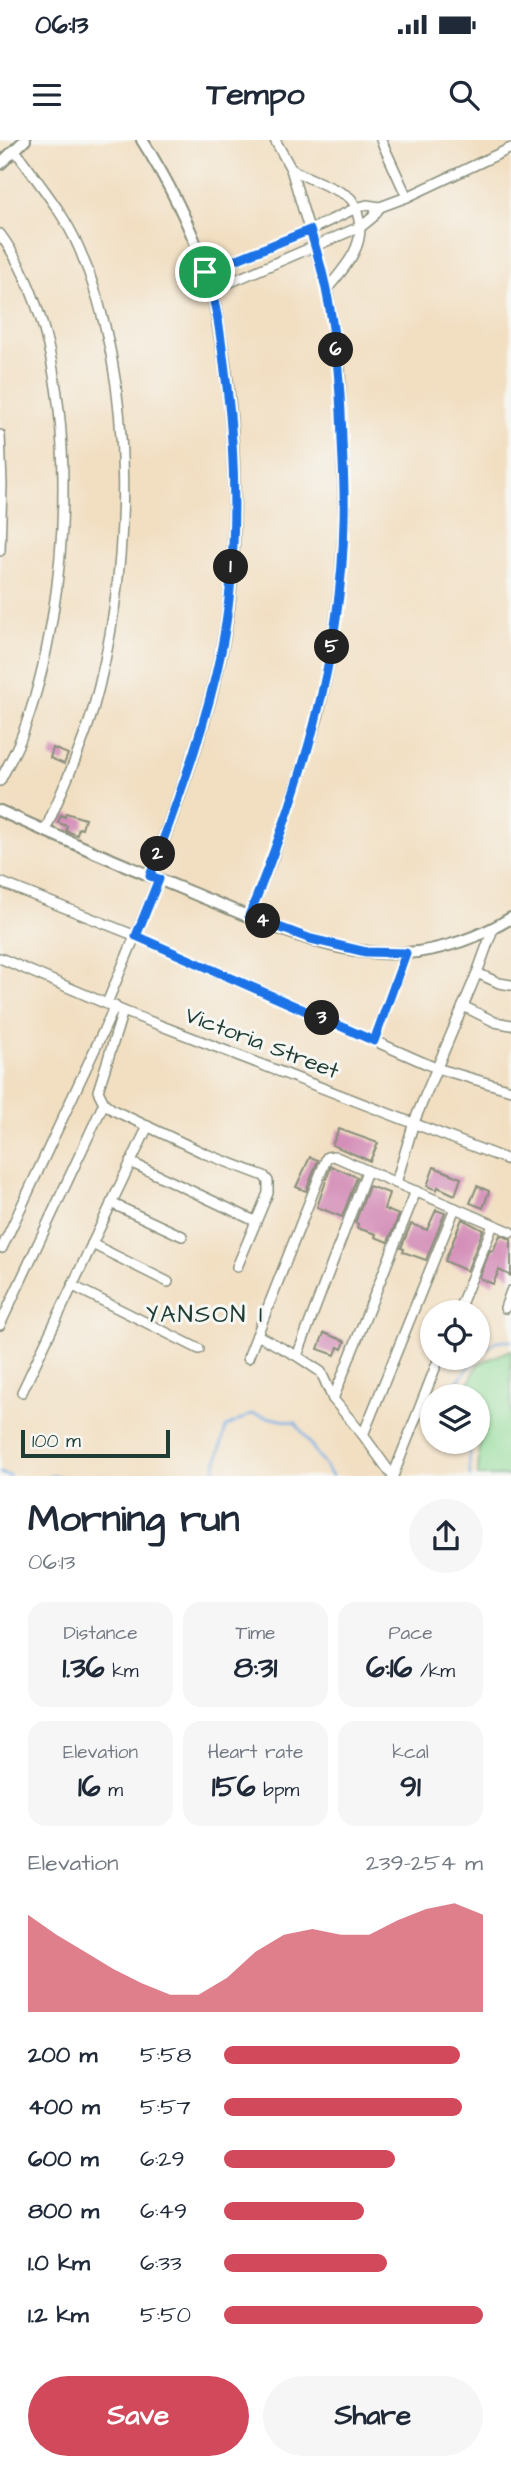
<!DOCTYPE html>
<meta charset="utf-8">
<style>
:root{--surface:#fff;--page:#f6f6f7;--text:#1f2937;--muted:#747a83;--accent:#d1495b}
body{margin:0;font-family:"Architects Daughter",sans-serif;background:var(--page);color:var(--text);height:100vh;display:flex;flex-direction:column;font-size:26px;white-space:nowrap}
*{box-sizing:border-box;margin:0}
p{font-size:23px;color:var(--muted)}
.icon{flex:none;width:38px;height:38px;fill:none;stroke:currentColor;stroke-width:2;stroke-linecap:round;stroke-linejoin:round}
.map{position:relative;height:1336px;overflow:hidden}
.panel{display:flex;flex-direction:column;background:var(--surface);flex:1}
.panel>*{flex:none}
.tools{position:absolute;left:420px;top:1160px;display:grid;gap:14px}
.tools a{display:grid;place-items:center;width:70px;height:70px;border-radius:50%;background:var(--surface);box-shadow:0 2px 5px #0004;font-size:35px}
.scale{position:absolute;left:21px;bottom:18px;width:149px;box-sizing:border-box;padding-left:7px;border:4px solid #1f3d34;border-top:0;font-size:19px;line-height:24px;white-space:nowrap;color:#1f3d34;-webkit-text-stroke:5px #f6f6f2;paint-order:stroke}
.pin{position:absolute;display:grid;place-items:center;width:60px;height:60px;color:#fff;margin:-30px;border:4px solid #fff;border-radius:50%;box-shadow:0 2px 7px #0007}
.km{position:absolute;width:35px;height:35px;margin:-18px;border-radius:50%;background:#222;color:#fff;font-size:19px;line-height:35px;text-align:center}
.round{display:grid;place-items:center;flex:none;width:74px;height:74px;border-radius:37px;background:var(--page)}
.summary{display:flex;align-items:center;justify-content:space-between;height:119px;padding:0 28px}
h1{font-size:38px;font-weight:800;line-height:52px}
.metrics{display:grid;grid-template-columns:repeat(3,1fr);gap:10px;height:119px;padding:7px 28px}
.metrics div{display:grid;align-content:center;border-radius:18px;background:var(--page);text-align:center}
.metrics b{font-size:30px;font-weight:800}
.metrics small{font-size:19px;font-weight:400}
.metrics p{font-size:19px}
.chart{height:196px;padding:14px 28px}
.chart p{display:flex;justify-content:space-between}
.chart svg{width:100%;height:126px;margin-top:7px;fill:var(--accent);opacity:.7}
.button{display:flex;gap:14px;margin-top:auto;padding:14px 28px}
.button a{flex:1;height:80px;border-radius:42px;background:var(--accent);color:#fff;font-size:28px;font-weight:800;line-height:80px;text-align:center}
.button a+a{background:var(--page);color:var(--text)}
ul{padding:0 28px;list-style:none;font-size:23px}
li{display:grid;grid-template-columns:112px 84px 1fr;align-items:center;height:52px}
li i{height:18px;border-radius:9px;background:var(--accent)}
.status{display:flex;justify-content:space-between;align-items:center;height:49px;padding:0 35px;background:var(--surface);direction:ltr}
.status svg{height:19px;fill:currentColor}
header{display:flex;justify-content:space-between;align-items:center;height:91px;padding:0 28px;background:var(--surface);font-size:32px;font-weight:800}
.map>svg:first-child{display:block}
.green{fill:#8fda96;stroke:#578c65;stroke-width:2}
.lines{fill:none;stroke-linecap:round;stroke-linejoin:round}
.stream{stroke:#75ace4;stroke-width:2.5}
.building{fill:#d48eb8}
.minor-casing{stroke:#888e7b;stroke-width:12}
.tertiary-casing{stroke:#888e7b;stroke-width:14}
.minor{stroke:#fff;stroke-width:9}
.tertiary{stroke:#fff;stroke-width:10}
.route-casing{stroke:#fff;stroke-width:14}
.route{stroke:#1a73e8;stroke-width:9}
.labels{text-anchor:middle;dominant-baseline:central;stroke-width:6;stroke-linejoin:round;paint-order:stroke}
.street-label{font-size:23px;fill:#1f3d34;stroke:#f6f6f2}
.neighbourhood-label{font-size:24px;letter-spacing:2px;fill:#1f3d34;stroke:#f6f6f2}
</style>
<div class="status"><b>06:13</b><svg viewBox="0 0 49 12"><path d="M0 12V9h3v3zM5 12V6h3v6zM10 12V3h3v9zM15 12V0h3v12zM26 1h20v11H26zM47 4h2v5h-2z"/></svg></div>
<header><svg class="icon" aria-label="menu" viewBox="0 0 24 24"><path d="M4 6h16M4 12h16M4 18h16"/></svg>Tempo<svg class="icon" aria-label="search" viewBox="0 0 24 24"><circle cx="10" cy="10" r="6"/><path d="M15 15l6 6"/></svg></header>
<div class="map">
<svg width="511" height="1336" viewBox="0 0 511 1336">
<rect width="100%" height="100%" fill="#f6f6f2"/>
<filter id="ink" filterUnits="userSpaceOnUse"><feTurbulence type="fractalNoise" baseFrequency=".0143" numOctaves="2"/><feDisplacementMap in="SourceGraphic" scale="14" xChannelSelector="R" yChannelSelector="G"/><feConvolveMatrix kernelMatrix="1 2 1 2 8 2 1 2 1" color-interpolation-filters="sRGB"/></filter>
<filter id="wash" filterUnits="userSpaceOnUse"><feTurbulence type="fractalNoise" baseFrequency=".00686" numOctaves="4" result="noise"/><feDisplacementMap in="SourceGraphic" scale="28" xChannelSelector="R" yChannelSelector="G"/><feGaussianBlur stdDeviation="1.57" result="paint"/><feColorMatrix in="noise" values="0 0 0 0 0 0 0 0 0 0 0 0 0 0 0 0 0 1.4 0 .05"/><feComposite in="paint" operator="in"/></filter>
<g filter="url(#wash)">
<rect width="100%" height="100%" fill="#f2dfc2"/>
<!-- green -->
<path class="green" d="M511 1210V1336H478L480 1296 478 1291V1256H463L478 1224Z"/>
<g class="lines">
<!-- stream -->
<g class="stream">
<path d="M478 1215 496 1201H511"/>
<path d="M454 1256 456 1243 476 1218"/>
<path d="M469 1302 470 1336"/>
<path d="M0 1333 10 1336"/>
<path d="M49 1336H58"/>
<path d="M213 1336 226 1287 252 1274 296 1283 332 1336"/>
</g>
</g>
<g id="blocks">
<!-- building -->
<g class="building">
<path d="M53 608 68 614 64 624 50 618Z"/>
<path d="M66 673 85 679 82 689 79 688 77 695 66 691 67 686 58 683 61 675 65 677Z"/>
<path d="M339 989 378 1003 370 1021 332 1005Z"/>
<path d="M310 1017 318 1020 306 1051 296 1047Z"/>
<path d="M331 1026 357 1037 342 1077 317 1067Z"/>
<path d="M434 1027 461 1038 455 1055 438 1047 437 1050 427 1046Z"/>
<path d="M369 1046 389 1053 384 1069 399 1075 388 1102 375 1097 376 1094 357 1088 358 1084 355 1083Z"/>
<path d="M477 1046 489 1051 483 1068 470 1063Z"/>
<path d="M436 1070 445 1073 426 1120 403 1112 404 1109 401 1108 411 1084 427 1090Z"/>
<path d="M462 1079 483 1090 467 1131 445 1121Z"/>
<path d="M500 1095 511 1099V1136L499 1130 493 1144 481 1139 480 1136 490 1110 493 1111Z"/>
<path d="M324 1193 345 1201 342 1209 338 1207 335 1215 318 1209Z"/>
</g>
</g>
</g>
<g filter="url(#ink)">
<use href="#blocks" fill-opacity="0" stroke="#888e7b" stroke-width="2"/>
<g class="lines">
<!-- minor casing -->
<g class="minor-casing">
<g id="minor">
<path d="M381 0 407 57"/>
<path d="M15 10C37 41 64 73 79 108 138 244 132 432 92 573 80 613 61 652 45 691"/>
<path d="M291 29C309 39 328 45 346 55 353 59 355 65 357 72 368 104 346 126 327 149"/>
<path d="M0 94C88 214 73 464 21 598 15 613 7 627 0 641"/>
<path d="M205 132 310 90 356 68 367 65 380 67 407 57 511 8"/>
<path d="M212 150 362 86 373 77 380 67"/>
<path d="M0 295 2 344 0 411"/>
<path d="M0 742 136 796 436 928 511 950"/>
<path d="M249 776 274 715 318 577 330 519 340 442 344 380 340 230 327 149 291 29 275 0"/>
<path d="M493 789 477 833 414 982 396 1043 511 1092"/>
<path d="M0 818 123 871 511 1021"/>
<path d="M477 833 499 843 511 845"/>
<path d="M107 863 159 739"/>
<path d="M463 866 495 882 511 885"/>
<path d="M123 871 98 951 104 963 113 970 206 1014 264 1036 268 1041V1053L237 1127"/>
<path d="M374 901 406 813"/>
<path d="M130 1022 255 1081"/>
<path d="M111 1063 182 1096"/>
<path d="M92 1104 168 1142"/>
<path d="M2 1108 115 866"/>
<path d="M73 1146 199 1209"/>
<path d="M505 1168 511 1151"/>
<path d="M458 1172 493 1085"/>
<path d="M0 1185 104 963"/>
<path d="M297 1216 367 1031"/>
<path d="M248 1218 257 1195"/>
<path d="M22 1252 148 986"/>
<path d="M333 1259 416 1051"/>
<path d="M363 1295 333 1259 321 1232 297 1216 257 1195 327 1017 334 1016 396 1043"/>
<path d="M392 1335 363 1295 455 1068"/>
<path d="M393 1336 439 1218"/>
</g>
</g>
<!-- tertiary casing -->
<g class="tertiary-casing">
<g id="tertiary">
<path d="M142 0C171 46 196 96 211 149 216 166 218 184 221 201 237 293 240 422 221 513 205 590 177 662 150 736"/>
<path d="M0 24 25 0"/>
<path d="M0 671C65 700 131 728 197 755 260 781 335 818 406 813 441 811 482 796 511 778"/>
</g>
</g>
<!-- minor -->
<use href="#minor" class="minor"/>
<!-- tertiary -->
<use href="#tertiary" class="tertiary"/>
</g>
</g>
<g class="lines" filter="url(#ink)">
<!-- route casing -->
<g class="route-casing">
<path id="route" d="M310 90C333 159 340 227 342 300 343 326 345 353 344 380 342 518 300 650 249 776L311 799 366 812 406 813 374 901 136 796 159 739 150 736C177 662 205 589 221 512 237 432 237 328 227 247 222 209 219 168 205 132Z"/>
</g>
<!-- route -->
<use href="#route" class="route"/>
</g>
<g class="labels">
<!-- street labels -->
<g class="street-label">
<text transform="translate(262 903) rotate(21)">Victoria Street</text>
</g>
<!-- neighbourhood labels -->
<g class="neighbourhood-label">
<text x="205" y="1175">YANSON I</text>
</g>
</g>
</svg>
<div class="tools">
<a><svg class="icon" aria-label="locate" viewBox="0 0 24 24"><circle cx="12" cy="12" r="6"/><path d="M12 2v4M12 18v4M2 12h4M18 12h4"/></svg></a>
<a><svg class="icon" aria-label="layers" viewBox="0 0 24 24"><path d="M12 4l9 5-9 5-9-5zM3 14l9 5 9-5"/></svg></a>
</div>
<div class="scale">100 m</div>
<div class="pin" style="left:205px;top:132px;background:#1e9e55"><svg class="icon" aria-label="arrive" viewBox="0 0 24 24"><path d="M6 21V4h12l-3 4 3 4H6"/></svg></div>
<b class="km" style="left:231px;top:427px">1</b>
<b class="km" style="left:158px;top:714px">2</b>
<b class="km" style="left:322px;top:878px">3</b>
<b class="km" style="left:263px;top:781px">4</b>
<b class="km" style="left:332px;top:507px">5</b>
<b class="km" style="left:336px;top:210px">6</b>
</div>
<section class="panel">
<div class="summary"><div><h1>Morning run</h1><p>06:13</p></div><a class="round"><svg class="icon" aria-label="share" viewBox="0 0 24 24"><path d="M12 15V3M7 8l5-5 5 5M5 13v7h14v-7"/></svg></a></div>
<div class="metrics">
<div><p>Distance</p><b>1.36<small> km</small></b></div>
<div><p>Time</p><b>8:31</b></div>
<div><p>Pace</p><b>6:16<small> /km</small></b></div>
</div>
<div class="metrics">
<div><p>Elevation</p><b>16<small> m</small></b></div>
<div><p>Heart rate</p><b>156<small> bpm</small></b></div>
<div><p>kcal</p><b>91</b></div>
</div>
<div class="chart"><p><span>Elevation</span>239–254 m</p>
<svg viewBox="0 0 160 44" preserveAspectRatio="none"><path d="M0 44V10L10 17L20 23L30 29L40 34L50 38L60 38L70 32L80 23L90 17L100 15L110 17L120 17L130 12L140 8L150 6L160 10V44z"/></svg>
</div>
<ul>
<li><b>200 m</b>5:58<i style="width:91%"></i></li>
<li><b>400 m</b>5:57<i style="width:92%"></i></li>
<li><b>600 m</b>6:29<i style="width:66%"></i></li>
<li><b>800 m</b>6:49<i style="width:54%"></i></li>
<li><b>1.0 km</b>6:33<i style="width:63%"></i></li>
<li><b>1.2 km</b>5:50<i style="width:100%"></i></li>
</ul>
<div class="button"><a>Save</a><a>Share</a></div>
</section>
